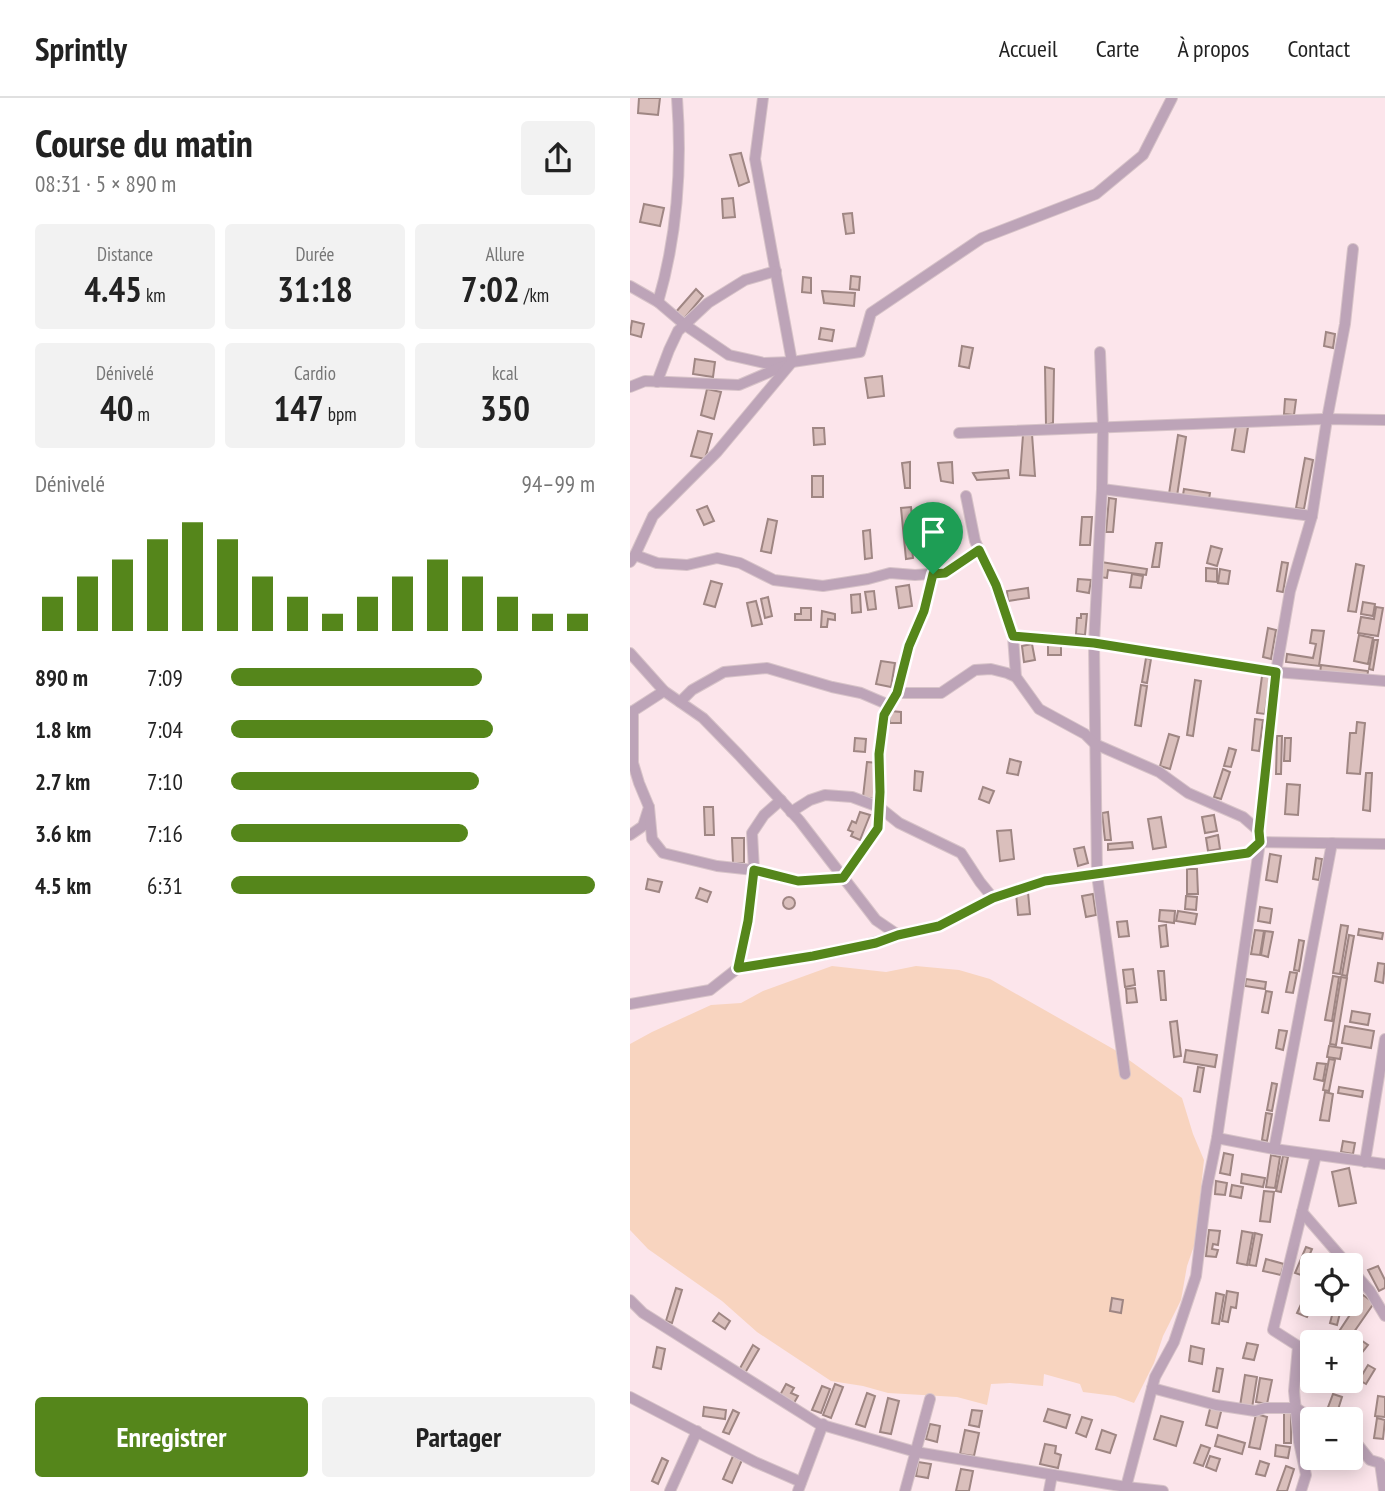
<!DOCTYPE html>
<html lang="fr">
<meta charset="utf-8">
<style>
:root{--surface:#fff;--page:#f2f2f2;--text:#222;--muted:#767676;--line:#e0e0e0;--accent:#55861b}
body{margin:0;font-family:"PT Sans Narrow",sans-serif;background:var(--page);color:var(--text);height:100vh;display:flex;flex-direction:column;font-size:26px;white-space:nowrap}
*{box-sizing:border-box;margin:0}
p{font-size:23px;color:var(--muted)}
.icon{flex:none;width:38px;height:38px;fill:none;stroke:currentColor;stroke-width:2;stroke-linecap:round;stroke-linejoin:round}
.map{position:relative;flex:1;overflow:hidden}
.sheet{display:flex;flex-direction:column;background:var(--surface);width:630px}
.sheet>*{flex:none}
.tools{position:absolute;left:670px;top:1155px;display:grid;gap:14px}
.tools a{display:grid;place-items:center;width:63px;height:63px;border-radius:7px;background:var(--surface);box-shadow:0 4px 18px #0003;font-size:35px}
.pin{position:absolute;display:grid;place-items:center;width:60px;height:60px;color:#fff;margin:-72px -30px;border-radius:50% 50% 50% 0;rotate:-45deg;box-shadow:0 0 7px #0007}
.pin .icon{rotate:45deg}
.round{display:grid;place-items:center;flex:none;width:74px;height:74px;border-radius:7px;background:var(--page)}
.summary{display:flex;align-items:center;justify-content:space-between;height:119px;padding:0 35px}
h1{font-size:38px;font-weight:600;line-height:52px}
.figures{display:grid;grid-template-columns:repeat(3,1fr);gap:10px;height:119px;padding:7px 35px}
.figures div{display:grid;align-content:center;border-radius:7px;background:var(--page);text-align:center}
.figures b{font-size:35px;font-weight:600}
.figures small{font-size:19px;font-weight:400}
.figures p{font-size:19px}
.chart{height:196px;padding:14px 35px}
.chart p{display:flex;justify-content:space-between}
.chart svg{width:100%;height:126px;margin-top:7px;stroke:var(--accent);stroke-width:6}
.action{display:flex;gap:14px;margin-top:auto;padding:14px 35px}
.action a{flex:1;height:80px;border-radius:7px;background:var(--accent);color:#fff;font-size:28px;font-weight:600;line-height:80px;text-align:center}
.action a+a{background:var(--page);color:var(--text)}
ul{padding:0 35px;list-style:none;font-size:23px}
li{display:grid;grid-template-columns:112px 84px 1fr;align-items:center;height:52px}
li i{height:18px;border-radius:9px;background:var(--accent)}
header{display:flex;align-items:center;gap:42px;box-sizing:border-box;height:98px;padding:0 35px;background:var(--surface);border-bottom:2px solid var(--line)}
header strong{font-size:33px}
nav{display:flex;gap:38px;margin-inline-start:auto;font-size:24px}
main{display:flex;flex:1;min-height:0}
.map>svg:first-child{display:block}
.green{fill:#f8d4bf}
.building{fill:#dabfbc;stroke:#9f8683;stroke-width:2}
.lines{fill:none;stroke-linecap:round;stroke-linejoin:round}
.minor-casing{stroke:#d7c3c8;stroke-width:12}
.minor{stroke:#bda4b8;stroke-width:10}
.route-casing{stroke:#fff;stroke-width:14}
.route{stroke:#55861b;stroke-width:9}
</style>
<header>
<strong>Sprintly</strong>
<nav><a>Accueil</a><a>Carte</a><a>À propos</a><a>Contact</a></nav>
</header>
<main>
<section class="sheet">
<div class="summary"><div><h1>Course du matin</h1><p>08:31 · 5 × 890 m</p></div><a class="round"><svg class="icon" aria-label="share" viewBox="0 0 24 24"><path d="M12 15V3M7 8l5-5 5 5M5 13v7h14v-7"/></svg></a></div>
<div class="figures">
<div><p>Distance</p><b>4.45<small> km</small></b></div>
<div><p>Durée</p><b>31:18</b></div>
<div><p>Allure</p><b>7:02<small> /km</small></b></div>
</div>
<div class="figures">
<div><p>Dénivelé</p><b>40<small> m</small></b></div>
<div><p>Cardio</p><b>147<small> bpm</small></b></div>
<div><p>kcal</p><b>350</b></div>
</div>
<div class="chart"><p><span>Dénivelé</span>94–99 m</p>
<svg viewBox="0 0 160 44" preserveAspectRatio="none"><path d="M5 44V32M15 44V25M25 44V19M35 44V12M45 44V6M55 44V12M65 44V25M75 44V32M85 44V38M95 44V32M105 44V25M115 44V19M125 44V25M135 44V32M145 44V38M155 44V38"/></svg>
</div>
<ul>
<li><b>890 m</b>7:09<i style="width:69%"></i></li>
<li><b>1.8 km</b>7:04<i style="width:72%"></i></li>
<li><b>2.7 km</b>7:10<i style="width:68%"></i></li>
<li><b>3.6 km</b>7:16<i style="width:65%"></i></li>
<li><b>4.5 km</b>6:31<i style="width:100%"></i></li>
</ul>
<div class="action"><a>Enregistrer</a><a>Partager</a></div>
</section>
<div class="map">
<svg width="755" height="1393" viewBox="0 0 755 1393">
<rect width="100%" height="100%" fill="#fce5eb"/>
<!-- green -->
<path class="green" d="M202 868 256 874 286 868 329 872 360 881 485 952 552 1000 563 1036 574 1062 565 1145 557 1168 551 1202 533 1238 524 1265 504 1305 485 1298 453 1294 450 1286 414 1276 413 1288 380 1285 361 1286 357 1307 327 1299 258 1295 233 1288 201 1283 127 1234 92 1203 18 1151 0 1132V946L22 934 81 907 111 905 133 893Z"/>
<!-- building -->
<g class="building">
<path d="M9 0H30L28 17 8 15Z"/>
<path d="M111 55 119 84 109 88 100 57Z"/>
<path d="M103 100 105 119 93 120 92 101Z"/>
<path d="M14 106 34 110 30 128 10 124Z"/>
<path d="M222 115 224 135 216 136 213 116Z"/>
<path d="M221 178 230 179 229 192 220 191Z"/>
<path d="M173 179 181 180V195L172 194Z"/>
<path d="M66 191 73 198 53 222 45 215Z"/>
<path d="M192 193 225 195 224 208 194 205Z"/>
<path d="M2 223 14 226 11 239 0 236Z"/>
<path d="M191 230 204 232 202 243 189 241Z"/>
<path d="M696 234 705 236 703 250 694 248Z"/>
<path d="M332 248 343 250 339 270 329 268Z"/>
<path d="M65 261 85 264 83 279 63 276Z"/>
<path d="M415 269 424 271 423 325 416 327Z"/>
<path d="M252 278 254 298 238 300 235 280Z"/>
<path d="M77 291 91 294 84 321 71 317Z"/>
<path d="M655 301 666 302 664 317 654 316Z"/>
<path d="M606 327 618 329 614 354 602 352Z"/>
<path d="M183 330H194L195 346 184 347Z"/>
<path d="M68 333 82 336 75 361 61 358Z"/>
<path d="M402 336 405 378 390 377 393 337Z"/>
<path d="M548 337 556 339 547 398 539 396Z"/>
<path d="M675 360 683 362 674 411 666 410Z"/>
<path d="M280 364V390H275L272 365Z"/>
<path d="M322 364 323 385 311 383 308 365Z"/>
<path d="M378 372 379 380 347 382 343 375Z"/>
<rect x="182" y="378" width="11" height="21"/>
<path d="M554 391 580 395 579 401 553 397Z"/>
<path d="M479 400 486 401 483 434H476Z"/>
<path d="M77 408 84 423 74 427 67 412Z"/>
<path d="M281 409 284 440H281L283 460 276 461 271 410Z"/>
<path d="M452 419H462L460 447H450Z"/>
<path d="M138 421 147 423 141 455 131 453Z"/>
<path d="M240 432 242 460 235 461 233 433Z"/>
<path d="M526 445H532L529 469H522Z"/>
<path d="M581 448 592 451 587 468 577 465Z"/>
<path d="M471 464 517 471 516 477 478 472 477 480 469 479Z"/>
<path d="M652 464 658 465 653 494 647 493Z"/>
<path d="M726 466 734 468 726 514 718 513Z"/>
<path d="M576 470 587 471V484L576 483Z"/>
<path d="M590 471 600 473 598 486 588 485Z"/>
<path d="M502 476 513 478 511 490 500 489Z"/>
<path d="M448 481 461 482 459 495 447 493Z"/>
<path d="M81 483 92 486 85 509 74 506Z"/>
<path d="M279 487 282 508 269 510 266 489Z"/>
<path d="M398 490 399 500 378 503 377 493Z"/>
<path d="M244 493 246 511 238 512 235 494Z"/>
<path d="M230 496 231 514 222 515 221 497Z"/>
<path d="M138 499 142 518 135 520 131 501Z"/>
<path d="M126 503 132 526 122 528 117 505Z"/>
<path d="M733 504 745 506 743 518 731 516Z"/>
<path d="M746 509 753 510 748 538 728 535 731 519 744 521Z"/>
<path d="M171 510H181V522H165V516H171Z"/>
<path d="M192 513 205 516V522L198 521 197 529H191Z"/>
<path d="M451 516H457L455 537 446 536 447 520H451Z"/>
<path d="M638 530 646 532 641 561 633 559Z"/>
<path d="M682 532 694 533 689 568 656 564 657 556 683 560 686 546 680 545Z"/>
<path d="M729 537 743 540 738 566 724 563Z"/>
<path d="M744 542H748L743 572 739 571Z"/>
<path d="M402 546 405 562 394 564 392 548Z"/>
<rect x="418" y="546" width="13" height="11"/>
<path d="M516 560 521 561 517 585 512 584Z"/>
<path d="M251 563 265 565 261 589 246 586Z"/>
<path d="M691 567 738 573 737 581 690 576Z"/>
<path d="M632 578 640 579 635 616 627 615Z"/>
<path d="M565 582 571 583 563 638 557 637Z"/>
<path d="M511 587 517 588 511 628 505 627Z"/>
<path d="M260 613 271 614V625H260Z"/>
<path d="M625 621 633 622 629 653 622 652Z"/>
<path d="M727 624 735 625 730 676 717 675 720 635H726Z"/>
<path d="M539 636 549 639 540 671 530 668Z"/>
<path d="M647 638H652L651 676H646Z"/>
<path d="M225 640 236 641 235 654 224 653Z"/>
<path d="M655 640H661L660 663H654Z"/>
<path d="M599 650 606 652 601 669 594 668Z"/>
<path d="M380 661 391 664 388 677 377 675Z"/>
<path d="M237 664 248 665 244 701 233 699Z"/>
<path d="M593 671 600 674 591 701 584 699Z"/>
<path d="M285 673 293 674 291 693 284 692Z"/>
<path d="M736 675H742L740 713 733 712Z"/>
<path d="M657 686 670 687 668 717 655 716Z"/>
<path d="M353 689 364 693 359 705 349 701Z"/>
<path d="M74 709H83L84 737H75Z"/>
<path d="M230 714 240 717 230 742 221 738 223 734 218 732 222 723 226 725Z"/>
<path d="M478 714 481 742H475L472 715Z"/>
<path d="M584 717 587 733 575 735 572 719Z"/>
<path d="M531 719 536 749 523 751 518 721Z"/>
<path d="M381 732 384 761 370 763 367 733Z"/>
<path d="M588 737 590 751 578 753 576 740Z"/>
<path d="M102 740H114V765H103Z"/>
<path d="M502 744 503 750 478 752V746Z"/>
<path d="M454 749 458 765 448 768 444 751Z"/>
<path d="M640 756 651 758 647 784 636 782Z"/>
<path d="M686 760 692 761 689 782 683 781Z"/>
<path d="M557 771H567L568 796H557Z"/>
<path d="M18 781 32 784 29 794 16 791Z"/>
<path d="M70 790 81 794 77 804 66 800Z"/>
<path d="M398 794 400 816 388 817 386 795Z"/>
<path d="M463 796 466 817 456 819 452 798Z"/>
<path d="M556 798 567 799 566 812 555 811Z"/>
<circle cx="159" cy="805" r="6"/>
<path d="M630 809 642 811 640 825 628 823Z"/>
<path d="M530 812 545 813 544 825 529 823Z"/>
<path d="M548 813 567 816 565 826 546 823Z"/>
<path d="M497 823 499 838 489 839 487 824Z"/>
<path d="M536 827 538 848 531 849 529 828Z"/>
<path d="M711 827 718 828 710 876 703 875Z"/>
<path d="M729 831 753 835 752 841 728 837Z"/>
<path d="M625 832 634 833 630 857 621 856Z"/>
<path d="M635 833 643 834 638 859 631 857Z"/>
<path d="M719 837 724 838 717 878 712 877Z"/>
<path d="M669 842 674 843 669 873 664 872Z"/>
<path d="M748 865 755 866 753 885 745 883Z"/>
<path d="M503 871 505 887 495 889 493 872Z"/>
<path d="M528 873H534L536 902H531Z"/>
<path d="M660 874 667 875 663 895 656 894Z"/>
<path d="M703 878 709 879 702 923 695 922Z"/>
<path d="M711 879 717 880 706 947 700 946Z"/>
<path d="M616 881 636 884 635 891 615 888Z"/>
<path d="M505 890 507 904 497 905 496 891Z"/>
<path d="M636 893 642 894 638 915 632 914Z"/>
<path d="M722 913 740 916 738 927 720 924Z"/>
<path d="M547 923 551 958 544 959 540 924Z"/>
<path d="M715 928 744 933 741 950 712 945Z"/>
<path d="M649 932 657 933 653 952 646 950Z"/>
<path d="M699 948 712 950 710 961 697 959Z"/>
<path d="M556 952 587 957 585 969 554 964Z"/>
<path d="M699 961 705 962 699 993 693 992Z"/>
<path d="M687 965 696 966 693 983 684 981Z"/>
<path d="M568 969 574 970 570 994 564 993Z"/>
<path d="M642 985 647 986 642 1013 637 1012Z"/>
<path d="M709 989 733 993 732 999 708 995Z"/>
<path d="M695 994 703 996 699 1023 690 1022Z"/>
<path d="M636 1015 642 1016 637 1043 632 1042Z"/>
<path d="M713 1043 725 1045 723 1056 711 1054Z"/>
<path d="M594 1055 603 1057 600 1077 590 1075Z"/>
<path d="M641 1057 650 1059 645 1090 636 1089Z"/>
<path d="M653 1058 658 1059 651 1094 646 1093Z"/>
<path d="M719 1070 726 1105 709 1108 702 1074Z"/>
<path d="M612 1076 635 1080 633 1089 611 1085Z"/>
<path d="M586 1083 597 1085 595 1097 585 1096Z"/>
<path d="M602 1087 613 1089 611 1100 600 1098Z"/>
<path d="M634 1093 644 1094 640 1124 630 1123Z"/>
<path d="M579 1132 590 1133 588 1147 583 1146 582 1151 588 1152 586 1159 576 1158Z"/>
<path d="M612 1133 623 1135 617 1167 607 1165Z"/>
<path d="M625 1135 632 1137 626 1168 619 1167Z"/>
<path d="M676 1149 682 1151 671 1177 665 1175Z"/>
<path d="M636 1161 654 1166 651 1177 633 1173Z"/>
<path d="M748 1168 755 1182V1190L749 1193 738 1172Z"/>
<path d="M679 1189 682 1191 683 1206 677 1219 667 1215Z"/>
<path d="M46 1190 52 1192 42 1225 36 1223Z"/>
<path d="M597 1193 608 1195 606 1210 601 1209 598 1224 592 1223Z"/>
<path d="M586 1195 594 1197 589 1226 582 1225Z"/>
<path d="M733 1197 744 1205 717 1244H715L706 1238Z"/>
<path d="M482 1200 493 1202 491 1215 480 1213Z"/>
<path d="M705 1206 712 1207 707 1227 700 1225Z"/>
<path d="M89 1215 100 1223 95 1231 83 1223Z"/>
<path d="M725 1238 738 1247 730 1257 721 1250 720 1244Z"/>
<path d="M617 1245 628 1247 624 1262 613 1260Z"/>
<path d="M123 1247 129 1251 115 1275 109 1272Z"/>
<path d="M561 1248 574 1251 572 1266 559 1263Z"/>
<path d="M27 1249 35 1251 31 1271 23 1269Z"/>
<path d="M738 1267 745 1271 736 1286 729 1282Z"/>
<path d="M587 1270 593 1271 589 1294 583 1293Z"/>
<path d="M615 1277 627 1279 622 1310 610 1308Z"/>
<path d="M630 1280 642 1282 637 1306 626 1304Z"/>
<path d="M156 1286 164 1290 161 1295 168 1298 164 1305 150 1297Z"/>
<path d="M205 1286 213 1289 201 1320 193 1317Z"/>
<path d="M192 1288 200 1291 191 1315 182 1312Z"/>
<path d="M237 1295 245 1298 235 1329 226 1326Z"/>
<path d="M703 1296 712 1299 705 1321H697L694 1320Z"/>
<path d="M748 1298 755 1299V1319L745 1318Z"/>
<path d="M258 1300 269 1303 261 1336 250 1334Z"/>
<path d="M581 1307 592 1310 587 1330 576 1327Z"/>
<path d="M74 1309 96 1312 95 1321 73 1318Z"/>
<path d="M418 1311 440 1317 436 1330 414 1323Z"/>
<path d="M103 1312 109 1315 99 1336 93 1334Z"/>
<path d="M342 1312 352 1313 349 1329 339 1327Z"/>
<rect x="654" y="1313" width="7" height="32"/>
<path d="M626 1316 637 1319 630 1351 619 1349Z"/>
<path d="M531 1318 553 1324 546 1348 524 1341Z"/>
<path d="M452 1319 462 1322 456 1339 446 1335Z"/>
<path d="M747 1320 755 1322 753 1341 744 1340Z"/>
<path d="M300 1326 310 1328 307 1344 296 1341Z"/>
<path d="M335 1332 349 1335 344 1358 330 1356Z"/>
<path d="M472 1332 486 1337 480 1355 466 1351Z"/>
<path d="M588 1337 615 1345 612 1356 585 1348Z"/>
<path d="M415 1346 426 1348 425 1355 431 1357 428 1370 410 1366Z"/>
<path d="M571 1347 580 1350 573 1368 564 1365Z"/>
<path d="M646 1347 660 1349 658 1360 645 1358Z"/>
<path d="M103 1358 112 1362 102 1385 93 1381Z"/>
<path d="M580 1358 590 1361 586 1373 576 1369Z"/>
<path d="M32 1360 38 1363 28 1386 22 1383Z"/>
<path d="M630 1363 639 1366 635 1378 626 1376Z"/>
<path d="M288 1364 301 1366 298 1380 286 1378Z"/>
<path d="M656 1368 664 1371 657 1393H647Z"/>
<path d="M331 1371 343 1373 339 1393H326Z"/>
</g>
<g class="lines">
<!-- minor casing -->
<g class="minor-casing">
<g id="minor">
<path d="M133 0 125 61 162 264"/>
<path d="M0 188 28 204C47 139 52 67 47 0"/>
<path d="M28 204 55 227 99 257 134 265 162 264 230 254 241 215 352 140 466 96 513 57 542 0"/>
<path d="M470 254 473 328 472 391 464 545 467 777 495 976"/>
<path d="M27 284 39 252 48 233 78 205 115 182 146 173"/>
<path d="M0 289 15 283 109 287 156 267"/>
<path d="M329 335 694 321 755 322"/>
<path d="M472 391 682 418"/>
<path d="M336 398 345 443 365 487 383 538 464 545 646 574 755 583"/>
<path d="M5 457 27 465 57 467 87 460 110 465 144 482 193 488 238 481 260 475 285 477 315 475 349 452"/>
<path d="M0 464 5 457 23 418 87 354 162 264"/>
<path d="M383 538 386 579 409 611 455 636 465 646 529 674 558 695 613 719 629 733"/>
<path d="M0 555 34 593 73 620 109 657 169 722 246 822 268 837 309 828 363 800 415 783 618 755 630 744 755 746"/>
<path d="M267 595 279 548 294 513 304 476"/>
<path d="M50 604 62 592 94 574 137 570 202 589 231 595 259 607"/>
<path d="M0 615 34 593"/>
<path d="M151 702 134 717 122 735 124 772 168 783 213 780 248 730 250 694 249 656 254 617 267 595H311L345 572 361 571 377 575 386 579"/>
<path d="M161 714 180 702 195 697 222 699 249 709 269 725 331 755 350 784 363 800"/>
<path d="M0 737 13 728 19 709 9 685 3 665V613"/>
<path d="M108 870C162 862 216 855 268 837"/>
<path d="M0 906 80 892 108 870 118 823 124 772 87 768 33 755 22 741 19 709"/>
<path d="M587 1040 644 1051 755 1066"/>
<path d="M644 1051 702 745"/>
<path d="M735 1064 755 941"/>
<path d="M672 1114 718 1167"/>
<path d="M721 1171 740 1193 755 1218"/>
<path d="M0 1202 13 1215 189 1326 286 1354 496 1389 495 1392"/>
<path d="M522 1290 586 1307 625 1313 635 1310H666L672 1314 695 1321"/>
<path d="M0 1299 125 1364 171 1384"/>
<path d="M721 1338 740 1362 750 1365 754 1393"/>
<path d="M40 1393 67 1333"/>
<path d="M168 1393 193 1326"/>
<path d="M275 1393 300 1301"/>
<path d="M419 1393 422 1377"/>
<path d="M533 1393 496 1389 525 1279 544 1244 566 1178 577 1089 587 1040 630 744 629 733 646 574 660 493 682 418 697 321 715 226 723 151"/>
<path d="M671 1393 676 1377 669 1344 664 1293 668 1248 643 1232 686 1057"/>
</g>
</g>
<!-- minor -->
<use href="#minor" class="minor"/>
</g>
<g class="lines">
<!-- route casing -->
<g class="route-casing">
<path id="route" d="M349 452 366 487 383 538 464 545 646 574 629 733 630 744 618 755 415 783 363 800 309 828 268 837 246 845 183 858 108 870 118 823 124 772 168 783 213 780 248 730 250 694 249 656 254 617 267 595 279 548 294 513 303 476 315 475Z"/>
</g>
<!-- route -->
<use href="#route" class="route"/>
</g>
</svg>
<div class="tools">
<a><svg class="icon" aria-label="locate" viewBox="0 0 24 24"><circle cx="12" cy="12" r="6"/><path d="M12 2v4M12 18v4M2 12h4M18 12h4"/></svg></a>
<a>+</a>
<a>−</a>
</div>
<div class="pin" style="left:303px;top:476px;background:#1e9e55"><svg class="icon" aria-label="arrive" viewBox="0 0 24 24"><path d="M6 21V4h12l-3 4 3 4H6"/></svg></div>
</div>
</main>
